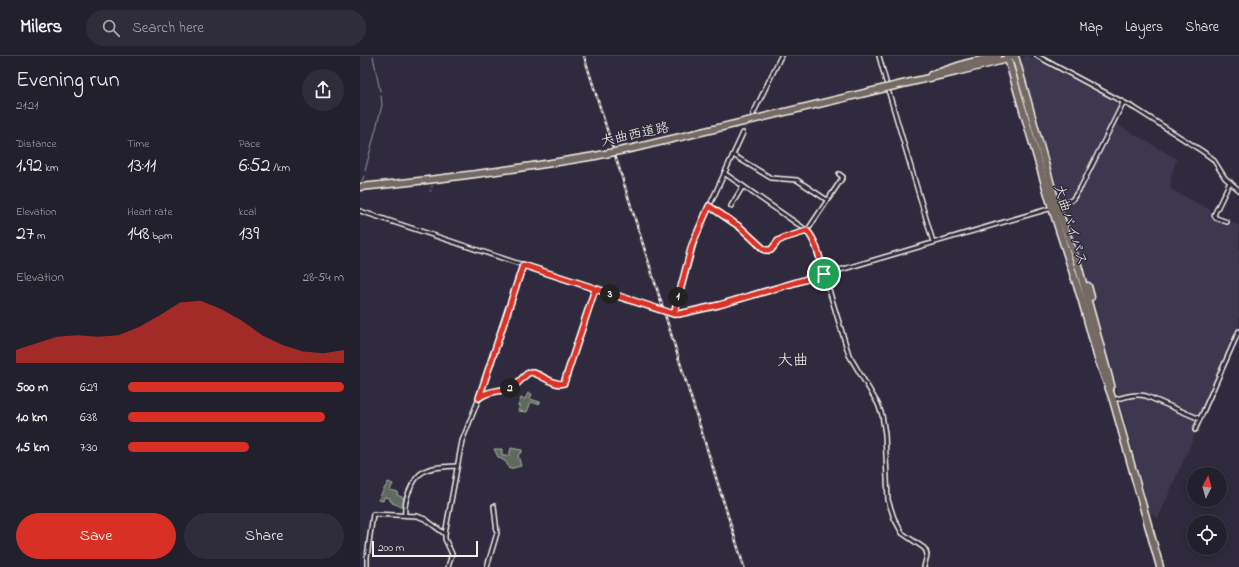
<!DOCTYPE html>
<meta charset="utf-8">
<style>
:root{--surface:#23202e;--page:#2f2d3a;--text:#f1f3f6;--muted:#a3a3aa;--line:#403e4a;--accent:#d93025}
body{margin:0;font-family:"Indie Flower","Klee One",sans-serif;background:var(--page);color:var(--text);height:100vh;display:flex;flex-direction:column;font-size:15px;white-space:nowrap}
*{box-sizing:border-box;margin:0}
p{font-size:13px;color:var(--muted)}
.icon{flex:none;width:22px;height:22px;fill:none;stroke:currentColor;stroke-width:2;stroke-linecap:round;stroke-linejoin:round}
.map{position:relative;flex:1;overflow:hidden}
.panel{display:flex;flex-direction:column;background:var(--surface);width:360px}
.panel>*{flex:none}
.needle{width:26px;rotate:6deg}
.fabs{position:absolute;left:827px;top:411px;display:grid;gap:8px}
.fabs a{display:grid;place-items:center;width:40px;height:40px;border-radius:50%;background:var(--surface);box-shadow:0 2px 10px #0003,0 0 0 1px var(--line);font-size:20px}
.scale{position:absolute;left:12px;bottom:10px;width:106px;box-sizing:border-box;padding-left:4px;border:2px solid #f4f1e8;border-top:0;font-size:11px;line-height:14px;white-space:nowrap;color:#f4f1e8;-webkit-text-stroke:3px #2f2a3d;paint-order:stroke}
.pin{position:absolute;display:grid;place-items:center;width:34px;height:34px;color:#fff;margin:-17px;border:2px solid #fff;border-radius:50%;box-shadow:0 1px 4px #0007}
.km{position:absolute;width:20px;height:20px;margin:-10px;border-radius:50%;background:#222;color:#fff;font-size:11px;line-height:20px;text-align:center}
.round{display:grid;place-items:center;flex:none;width:42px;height:42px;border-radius:21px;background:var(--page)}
.head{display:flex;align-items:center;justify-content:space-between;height:68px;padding:0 16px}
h1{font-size:22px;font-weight:600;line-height:30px}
.stats{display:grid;grid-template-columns:repeat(3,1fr);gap:6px;height:68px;padding:4px 16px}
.stats div{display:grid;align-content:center}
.stats b{font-size:20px;font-weight:600}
.stats small{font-size:11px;font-weight:400}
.stats p{font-size:11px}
.chart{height:112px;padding:8px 16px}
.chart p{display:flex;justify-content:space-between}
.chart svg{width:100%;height:72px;margin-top:4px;fill:var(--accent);opacity:.7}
.primary-button{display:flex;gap:8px;margin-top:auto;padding:8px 16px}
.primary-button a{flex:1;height:46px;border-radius:24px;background:var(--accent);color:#fff;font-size:16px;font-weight:600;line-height:46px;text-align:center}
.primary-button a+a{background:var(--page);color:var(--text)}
ul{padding:0 16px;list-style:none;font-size:13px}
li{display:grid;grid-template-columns:64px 48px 1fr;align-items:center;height:30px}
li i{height:10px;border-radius:5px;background:var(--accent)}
header{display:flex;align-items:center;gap:24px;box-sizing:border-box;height:56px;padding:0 20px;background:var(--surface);border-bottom:1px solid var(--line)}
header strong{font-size:19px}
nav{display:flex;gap:22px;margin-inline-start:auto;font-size:14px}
.search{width:280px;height:36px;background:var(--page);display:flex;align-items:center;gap:10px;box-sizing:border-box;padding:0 14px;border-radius:22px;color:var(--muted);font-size:15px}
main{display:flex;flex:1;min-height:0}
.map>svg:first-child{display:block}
.built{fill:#3d3950}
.green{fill:#5f6a5f;stroke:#aaaea4}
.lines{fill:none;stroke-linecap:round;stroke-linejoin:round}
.stream{stroke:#8f9ca4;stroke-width:1}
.street-tunnel{stroke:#4d4857;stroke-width:3;stroke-dasharray:3 1.5;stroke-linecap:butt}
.street-casing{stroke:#f4f1e8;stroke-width:6}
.highway-casing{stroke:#f4f1e8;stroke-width:9}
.street{stroke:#2f2a3d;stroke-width:3}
.highway{stroke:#756964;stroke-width:6}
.rail-casing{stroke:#f4f1e8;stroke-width:2.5}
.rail{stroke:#2f2a3d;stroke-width:1;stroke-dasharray:3;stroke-linecap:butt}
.highway-bridge-casing{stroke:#f4f1e8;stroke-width:9;stroke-linecap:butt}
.highway-bridge{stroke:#756964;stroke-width:6}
.route-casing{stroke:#fff;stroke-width:8}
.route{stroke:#d93025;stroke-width:5}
.labels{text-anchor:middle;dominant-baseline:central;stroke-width:3;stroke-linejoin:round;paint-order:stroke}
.street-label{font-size:14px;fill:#f4f1e8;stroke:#2f2a3d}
.quarter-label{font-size:16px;fill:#f4f1e8;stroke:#2f2a3d}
</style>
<header>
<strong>Milers</strong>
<div class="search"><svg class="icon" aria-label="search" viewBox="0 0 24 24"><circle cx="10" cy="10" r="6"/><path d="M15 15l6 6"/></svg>Search here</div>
<nav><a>Map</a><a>Layers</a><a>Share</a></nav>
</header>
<main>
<section class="panel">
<div class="head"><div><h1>Evening run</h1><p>21:21</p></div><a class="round"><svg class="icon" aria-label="share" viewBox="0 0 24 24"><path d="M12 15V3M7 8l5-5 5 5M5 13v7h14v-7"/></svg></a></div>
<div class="stats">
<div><p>Distance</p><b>1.92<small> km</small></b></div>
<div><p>Time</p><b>13:11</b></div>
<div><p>Pace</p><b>6:52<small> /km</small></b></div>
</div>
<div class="stats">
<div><p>Elevation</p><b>27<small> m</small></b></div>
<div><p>Heart rate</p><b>148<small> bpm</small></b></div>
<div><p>kcal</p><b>139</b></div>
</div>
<div class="chart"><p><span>Elevation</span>28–54 m</p>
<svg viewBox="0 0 160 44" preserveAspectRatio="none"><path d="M0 44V36L10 32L20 28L30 27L40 28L50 27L60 22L70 15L80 7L90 6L100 11L110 18L120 27L130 33L140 37L150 38L160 36V44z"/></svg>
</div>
<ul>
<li><b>500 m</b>6:29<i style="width:100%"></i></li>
<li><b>1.0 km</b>6:38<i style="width:91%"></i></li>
<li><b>1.5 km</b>7:30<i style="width:56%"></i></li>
</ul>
<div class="primary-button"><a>Save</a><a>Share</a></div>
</section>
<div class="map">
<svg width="879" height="511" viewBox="0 0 879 511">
<rect width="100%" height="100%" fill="#2f2a3d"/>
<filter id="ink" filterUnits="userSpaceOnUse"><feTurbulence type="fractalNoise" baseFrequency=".025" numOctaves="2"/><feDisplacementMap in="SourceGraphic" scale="8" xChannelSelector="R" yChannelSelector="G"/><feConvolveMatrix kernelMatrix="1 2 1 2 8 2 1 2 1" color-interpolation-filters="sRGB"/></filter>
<g filter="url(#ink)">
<!-- built -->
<path class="built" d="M666 0H668L764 50 757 68 817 103 812 117 810 133 851 154 850 159 869 170 872 166 879 170V272L836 365 840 367 798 462 790 457 751 315 661 6 662 2Z"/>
<!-- green -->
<g class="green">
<path d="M168 337 172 338 170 343 180 346V347L177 348 171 346 167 356 158 355 160 350H158L161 342 165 343Z"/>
<path d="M151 392 162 394V396L158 399 161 410 149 413 146 406 138 401 134 393H142V400H149Z"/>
<path d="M28 426 33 428 30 434 38 436 37 439 44 442 43 451 32 447V445H30V442L24 441 23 445 18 444Z"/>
</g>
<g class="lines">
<!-- stream -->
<g class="stream">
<path d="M13 0 20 35"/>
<path d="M5 115 20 57 22 49 21 40"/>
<path d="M2 125 4 120"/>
</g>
<!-- street-tunnel -->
<g class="street-tunnel">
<path d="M383 77 393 58"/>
<path d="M70 136 76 118"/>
</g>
<!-- street casing -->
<g class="street-casing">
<g id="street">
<path d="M519 0 526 26"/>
<path d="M677 0 776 53 842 95 853 103 865 122 879 134"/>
<path d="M529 37 573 186"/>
<path d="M393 58 421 0"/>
<path d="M373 99 411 122 437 124 467 144"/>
<path d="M364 117 442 171 449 177 454 185 489 299 518 348 522 359 525 378 528 444 534 462 542 477 564 492 566 495 567 499 564 511"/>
<path d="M349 150C363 160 380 170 392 182 398 188 401 195 409 195L413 192 418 185 424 182 447 175 483 121 479 118"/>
<path d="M371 150 383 130"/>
<path d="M697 150 712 144 721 131 763 47"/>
<path d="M0 155 314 259 359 249 415 233 692 152"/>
<path d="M867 166 856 162 854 159 870 126"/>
<path d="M314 259 336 179 383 77"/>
<path d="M121 341C129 334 141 336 151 332 159 328 162 320 170 316 180 317 196 331 204 327L235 233"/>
<path d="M753 344C764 341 775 337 786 340L840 363"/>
<path d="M835 374 879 275"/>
<path d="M45 459C44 451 46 444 48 438 59 409 70 412 97 410"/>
<path d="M7 511V501L13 458 57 460 65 463 85 478"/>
<path d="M88 511 92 498 85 483V478L102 385 119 342 163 209"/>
<path d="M127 511 137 477 134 450"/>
</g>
</g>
<!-- highway casing -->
<g class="highway-casing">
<g id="highway">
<path d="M647 0 692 152 722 245 738 303 753 344 800 511"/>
<path d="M655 0 697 150 718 209 751 329"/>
<path d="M571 19 604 8 638 0"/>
<path d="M274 92 551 26 596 16 648 3 652 0"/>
<path d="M0 131C79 124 157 113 235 100"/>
<path d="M728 230 731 241"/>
</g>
</g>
<!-- street -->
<use href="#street" class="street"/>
<!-- highway -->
<use href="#highway" class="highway"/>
<!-- rail casing -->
<g class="rail-casing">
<path id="rail" d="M224 0 384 511"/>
</g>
<!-- rail -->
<use href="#rail" class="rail"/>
<!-- highway-bridge casing -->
<g class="highway-bridge-casing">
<path id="highway-bridge" d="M235 100 274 92"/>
</g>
<!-- highway-bridge -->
<use href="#highway-bridge" class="highway-bridge"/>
</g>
</g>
<g class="lines" filter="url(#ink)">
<!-- route casing -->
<g class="route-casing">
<path id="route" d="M464 218C460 204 457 186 447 175L424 182 418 185 411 194H405L380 171 349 150 332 189 314 258 235 233 204 327C195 331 180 317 170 316 162 320 159 329 150 332 140 336 128 334 119 342L163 209 314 258H319L359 249 464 218"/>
</g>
<!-- route -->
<use href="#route" class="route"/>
</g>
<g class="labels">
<!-- street labels -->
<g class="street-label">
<text transform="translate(275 79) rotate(-12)">大曲西道路</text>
<text transform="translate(710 169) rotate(73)">大曲バイパス</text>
</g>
<!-- quarter labels -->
<g class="quarter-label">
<text x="433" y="305">大曲</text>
</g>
</g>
</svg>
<div class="fabs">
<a><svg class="needle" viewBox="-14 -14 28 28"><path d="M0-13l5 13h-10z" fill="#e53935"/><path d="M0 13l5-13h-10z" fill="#a3a3aa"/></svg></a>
<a><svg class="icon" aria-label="locate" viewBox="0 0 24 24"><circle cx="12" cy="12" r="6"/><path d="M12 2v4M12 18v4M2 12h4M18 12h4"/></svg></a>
</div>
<div class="scale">200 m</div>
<div class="pin" style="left:464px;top:218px;background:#1e9e55"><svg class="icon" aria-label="arrive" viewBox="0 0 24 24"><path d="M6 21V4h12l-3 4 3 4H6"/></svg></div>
<b class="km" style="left:318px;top:241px">1</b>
<b class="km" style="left:150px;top:332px">2</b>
<b class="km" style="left:250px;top:238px">3</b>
</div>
</main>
